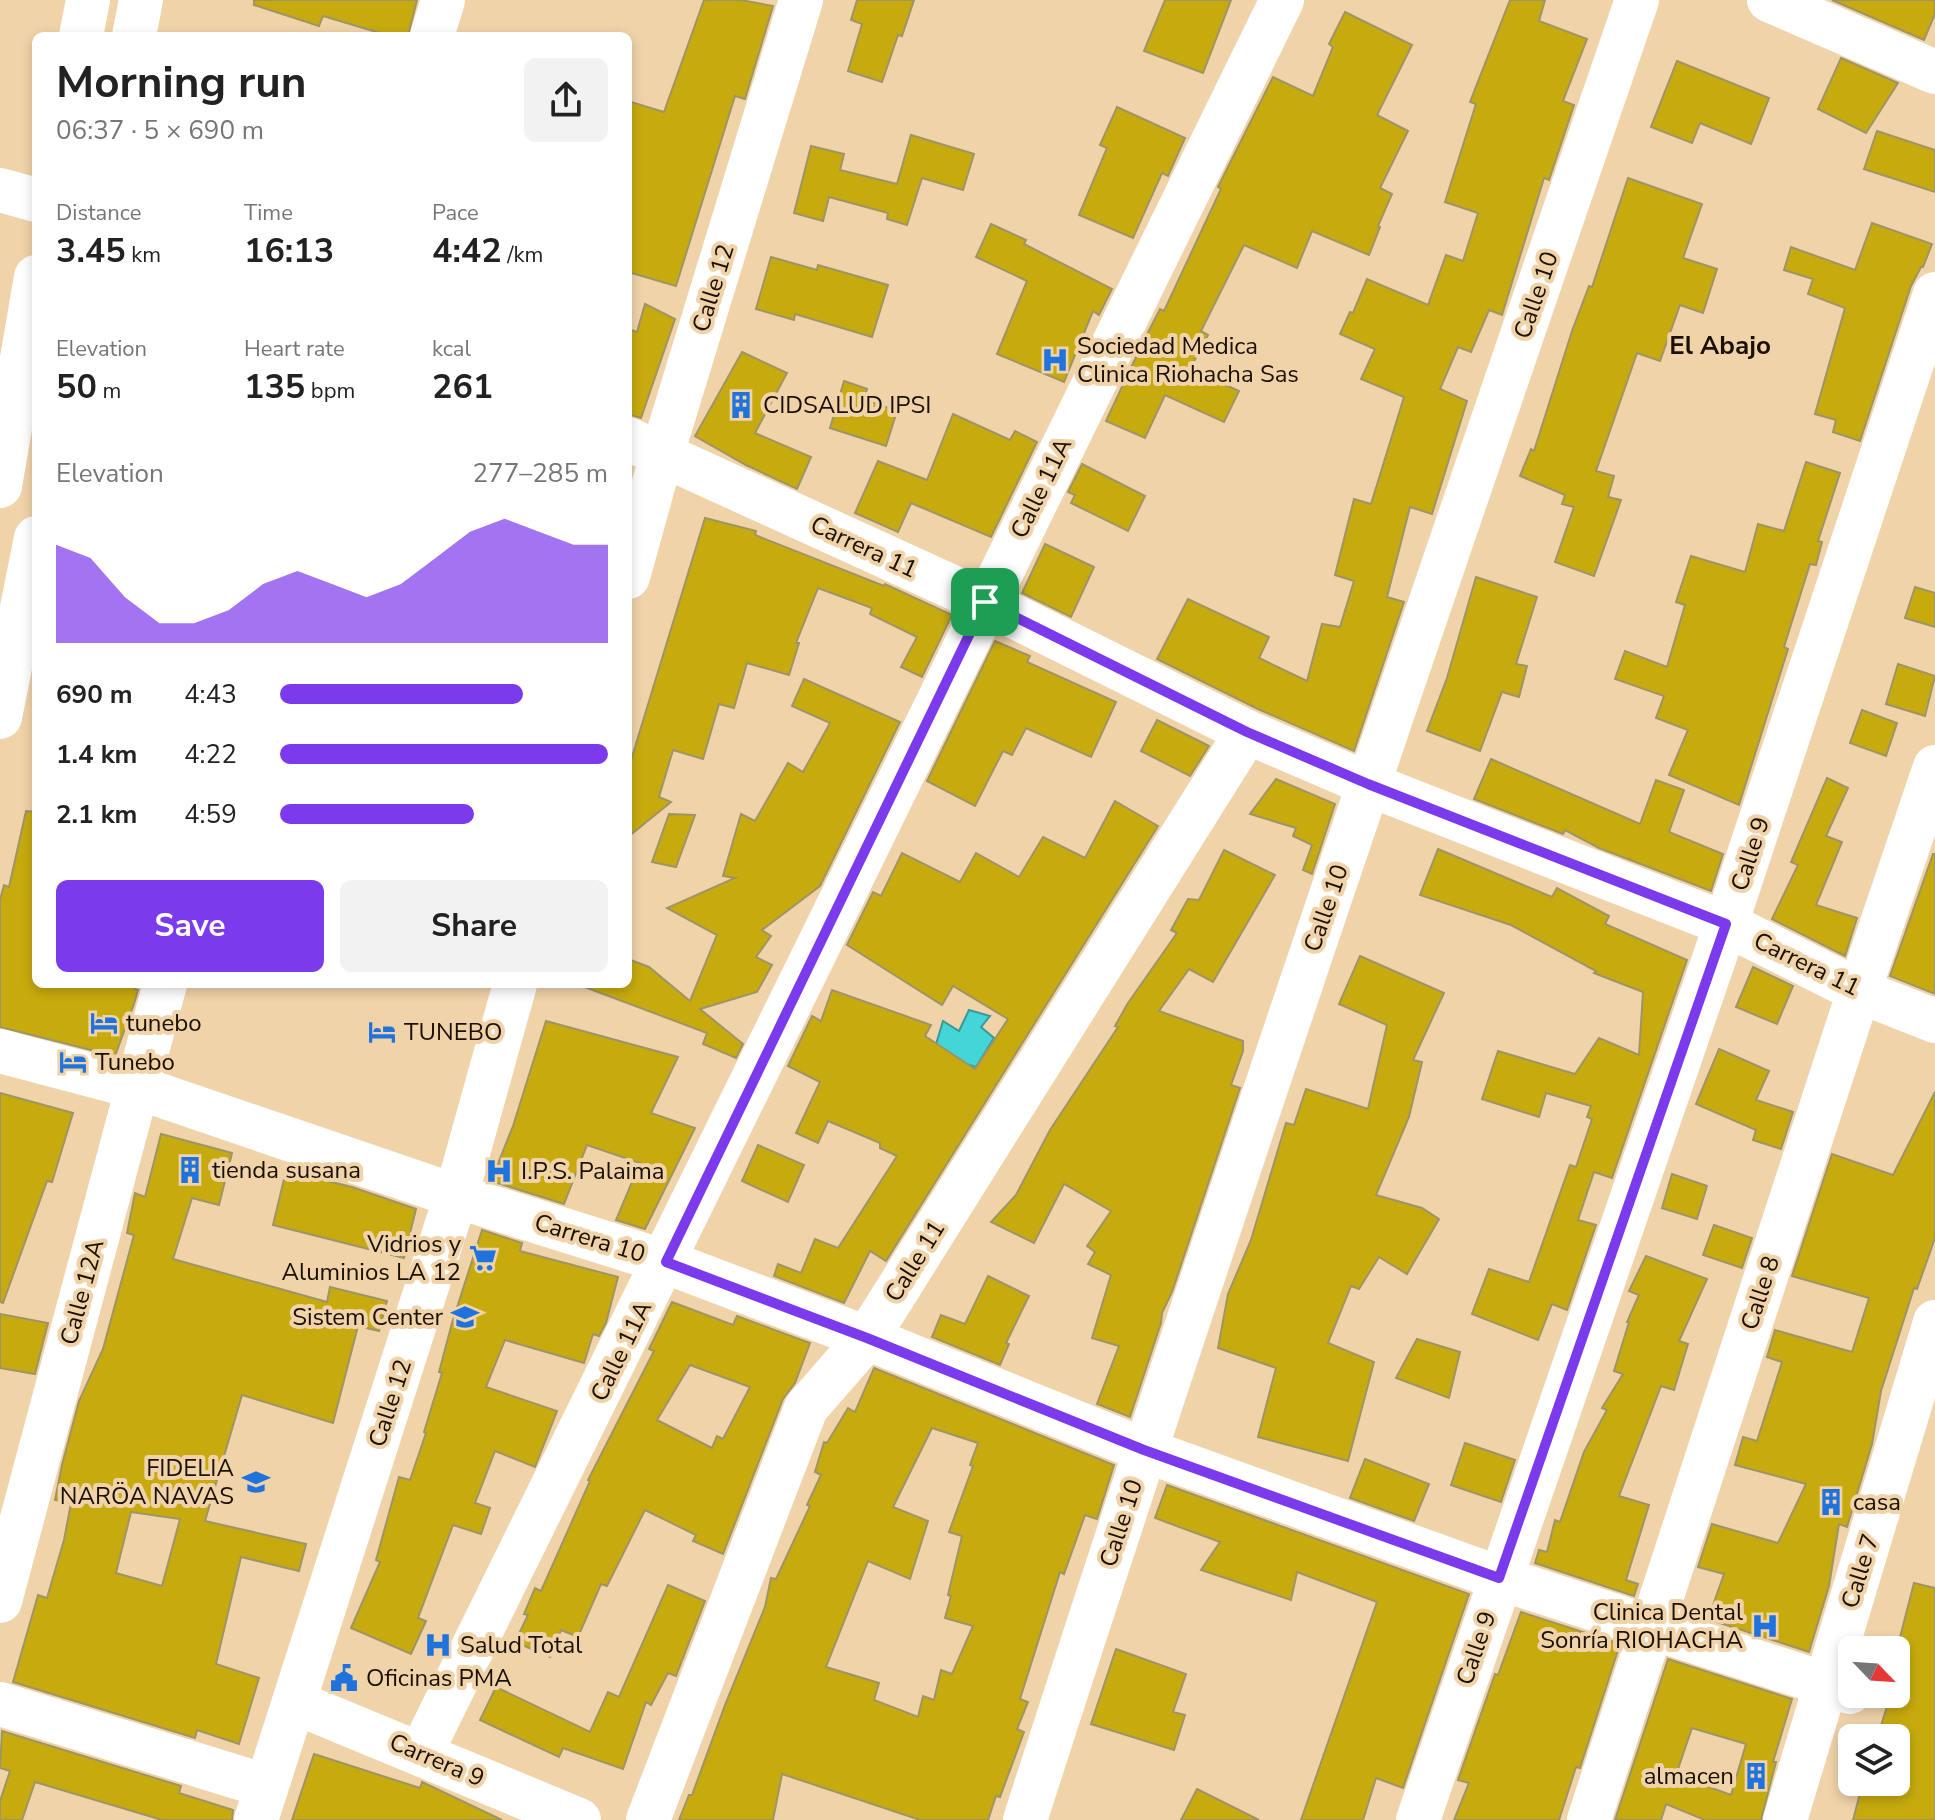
<!DOCTYPE html>
<meta charset="utf-8">
<style>
:root{--surface:#fff;--page:#f2f2f2;--text:#222;--muted:#767676;--accent:#7c3aed}
body{margin:0;font-family:"Nunito Sans",sans-serif;background:var(--page);color:var(--text);height:100vh;display:flex;flex-direction:column;font-size:30px;white-space:nowrap}
*{box-sizing:border-box;margin:0}
p{font-size:26px;color:var(--muted)}
.icon{flex:none;width:44px;height:44px;fill:none;stroke:currentColor;stroke-width:2;stroke-linecap:round;stroke-linejoin:round}
.map{position:relative;flex:1;overflow:hidden}
.details{position:absolute;left:32px;top:32px;width:600px;height:956px;display:flex;flex-direction:column;background:var(--surface);border-radius:12px;box-shadow:0 4px 12px #0003}
.details>*{flex:none}
.needle{width:52px;rotate:115deg}
.fabs{position:absolute;left:1838px;top:1636px;display:grid;gap:16px}
.fabs a{display:grid;place-items:center;width:72px;height:72px;border-radius:12px;background:var(--surface);box-shadow:0 4px 12px #0003;font-size:40px}
.pin{position:absolute;display:grid;place-items:center;width:68px;height:68px;color:#fff;margin:-34px;border-radius:16px;box-shadow:0 4px 12px #0006}
.round{display:grid;place-items:center;flex:none;width:84px;height:84px;border-radius:12px;background:var(--page)}
.overview{display:flex;align-items:center;justify-content:space-between;height:136px;padding:0 24px}
h1{font-size:44px;font-weight:700;line-height:60px}
.stats{display:grid;grid-template-columns:repeat(3,1fr);gap:12px;height:136px;padding:8px 24px}
.stats div{display:grid;align-content:center}
.stats b{font-size:34px;font-weight:700}
.stats small{font-size:22px;font-weight:400}
.stats p{font-size:22px}
.chart{height:224px;padding:16px 24px}
.chart p{display:flex;justify-content:space-between}
.chart svg{width:100%;height:144px;margin-top:8px;fill:var(--accent);opacity:.7}
.action{display:flex;gap:16px;margin-top:auto;padding:16px 24px}
.action a{flex:1;height:92px;border-radius:12px;background:var(--accent);color:#fff;font-size:32px;font-weight:700;line-height:92px;text-align:center}
.action a+a{background:var(--page);color:var(--text)}
ul{padding:0 24px;list-style:none;font-size:26px}
li{display:grid;grid-template-columns:128px 96px 1fr;align-items:center;height:60px}
li i{height:20px;border-radius:10px;background:var(--accent)}
.map>svg:first-child{display:block}
.water{fill:#43d5d8;stroke:#379a98;stroke-width:2}
.building{fill:#c7ab0e;stroke:#9e9466;stroke-width:2;fill-rule:evenodd}
.lines{fill:none;stroke-linecap:round;stroke-linejoin:round}
.minor{stroke:#fff;stroke-width:44}
.route-casing{stroke:#fff;stroke-width:16}
.route{stroke:#7c3aed;stroke-width:10}
.labels{text-anchor:middle;dominant-baseline:central;stroke-width:8;stroke-linejoin:round;paint-order:stroke}
.street-label{font-size:24px;fill:#1a1003;stroke:#f0d3a9}
.poi-label{font-size:24px;fill:#1a1003;stroke:#f0d3a9;text-anchor:start}
.neighbourhood-label{font-size:26px;font-weight:bold;fill:#1a1003;stroke:#f0d3a9}
</style>
<div class="map">
<svg width="1935" height="1820" viewBox="0 0 1935 1820">
<rect width="100%" height="100%" fill="#f0d3a9"/>
<!-- water -->
<path class="water" d="M969 1010 990 1016 981 1027 994 1038 976 1067 933 1054 943 1021 959 1031Z"/>
<!-- building -->
<g class="building">
<path d="M254 0H417L408 36H390L323 16 319 26 254 5Z"/>
<path d="M704 0H741L773 6 745 99 735 96 676 286 628 272V101L664 112Z"/>
<path d="M857 0H914L902 36 898 35 882 82 848 71 862 24 851 20Z"/>
<path d="M1165 0H1231L1203 73 1144 51Z"/>
<path d="M1510 0H1545L1539 21 1587 39 1563 101 1574 105 1549 180 1544 178 1502 315 1489 310 1471 352 1458 347 1440 389 1467 401 1432 514 1410 507 1387 597 1404 602 1354 751 1258 709 1157 659 1188 599 1269 637 1259 658 1307 681 1322 624 1340 627 1354 581 1335 575 1354 499 1371 504 1404 397 1361 379 1375 349 1340 334 1350 312 1353 313 1367 279 1428 305 1446 255 1463 261 1478 213 1445 202 1476 104 1470 102Z"/>
<path d="M1832 0H1935V14L1924 40Z"/>
<path d="M1345 12 1412 45 1377 115 1408 131 1380 188 1392 194 1378 226 1380 227 1369 255 1312 231 1297 268 1244 245 1201 331 1208 335 1190 369 1239 391 1224 422 1165 395 1145 438 1106 421 1144 340 1160 309 1164 311 1221 189 1218 187 1273 77 1313 96 1333 47 1329 44Z"/>
<path d="M1841 58 1898 83 1866 133 1818 109Z"/>
<path d="M1677 61 1769 98 1751 144 1700 123 1692 143 1651 127Z"/>
<path d="M1117 107 1185 138 1168 176 1162 173 1133 238 1079 215 1107 148 1100 145Z"/>
<path d="M1877 131 1935 150V192L1864 169Z"/>
<path d="M911 135 974 154 963 190 922 178 907 225 887 219 888 213 829 197 823 221 794 213 811 146 844 154 840 170 897 184Z"/>
<path d="M1628 178 1702 204 1683 258 1717 269 1703 313 1680 305 1660 361 1637 353 1596 471 1614 476 1608 497 1621 500 1594 576 1555 562 1574 507 1562 504 1565 495 1520 476 1531 449 1534 451 1572 331 1589 286 1592 287Z"/>
<path d="M1872 223 1932 244 1923 267H1921L1911 286 1860 441 1833 432 1836 420 1815 414 1845 308 1808 294 1813 279 1784 270 1791 247 1855 270Z"/>
<path d="M991 224 1026 240 1024 244 1112 289 1099 315 1093 311 1064 382 997 354 1027 281 976 257Z"/>
<path d="M771 257 817 270 818 265 888 285 872 337 795 314 794 320 756 309Z"/>
<path d="M645 304 675 319 641 418 628 414V329L637 332Z"/>
<path d="M742 352 787 373 755 433 811 457 797 489 746 465 695 436Z"/>
<path d="M844 381 867 389 864 399 897 411 886 446 830 428Z"/>
<path d="M953 414 1010 440 1015 431 1037 442 991 537 911 503 898 532 855 513 878 461 927 480Z"/>
<path d="M1806 462 1840 473 1818 541 1822 542 1816 565 1810 564 1784 647 1788 649 1739 805 1669 775 1688 730 1656 718 1664 696 1615 679 1625 651 1667 667 1685 605 1676 602 1691 556 1745 572 1758 524 1784 531Z"/>
<path d="M1082 464 1145 496 1128 531 1071 503 1075 495 1068 492Z"/>
<path d="M705 518 756 531 755 535 884 586 885 584 952 615 922 677 901 667 917 637 870 614 872 608 818 588 796 643H799L789 675 747 663 734 708 719 704 703 759 673 750 659 797 671 802 628 837V770Z"/>
<path d="M1045 544 1094 567 1071 617 1022 593Z"/>
<path d="M1476 577 1537 597 1516 664 1527 666 1519 697 1502 692 1480 751 1427 731 1447 678Z"/>
<path d="M1915 587 1935 593V627L1905 618Z"/>
<path d="M995 641 1030 656 1027 662 1116 702 1091 757 1026 728 1012 755 1003 751 975 806 927 781Z"/>
<path d="M1898 664 1935 676 1925 716 1886 704Z"/>
<path d="M804 679 900 722 820 886 762 930 771 936 756 957 772 965 757 992 700 1009 743 1044 736 1058 703 1044 707 1033 582 986V984H628V959L649 967 690 1001 717 935 667 908 735 878 723 876 741 814 755 821 788 763 803 772 830 723 792 706Z"/>
<path d="M1862 710 1897 723 1886 756 1850 743Z"/>
<path d="M1157 720 1209 746 1190 776 1141 751Z"/>
<path d="M1491 759 1640 824 1656 780 1684 790 1669 832 1723 854 1711 891 1599 848 1565 830 1563 834 1474 799Z"/>
<path d="M1827 778 1848 788 1826 836 1842 842 1816 905 1857 918 1845 956 1772 919 1798 865 1791 862Z"/>
<path d="M1276 779 1335 804 1312 874 1303 870 1312 845 1293 836 1296 828 1250 814Z"/>
<path d="M1115 801 1158 826 886 1261 870 1251 844 1303 774 1276 778 1264 801 1273 815 1239 838 1248 897 1156 880 1148V1143L828 1121 818 1143 796 1133 820 1082 788 1066 812 1016 821 1021 832 990 931 1025 925 1036 975 1069 1008 1019 953 986 942 1005 847 945 873 892 881 896 902 853 960 882 976 853 1019 877 1043 837 1085 858Z"/>
<path d="M26 811 36 812V984H136L135 989 138 990 134 1004 115 1056 0 1027V900L4 885 9 887Z"/>
<path d="M669 814 695 815 676 867 652 862Z"/>
<path d="M1438 849 1552 897 1557 888 1609 916 1605 924 1687 960 1612 1178 1594 1172 1578 1220 1596 1225 1567 1310 1552 1304 1538 1340 1472 1314 1489 1269 1529 1282 1570 1165 1576 1167 1592 1119 1587 1117 1591 1106 1546 1093 1539 1117 1482 1099 1498 1051 1575 1074 1599 1038 1639 1055 1643 992 1594 973 1596 971 1511 925 1420 895Z"/>
<path d="M1224 850 1275 875 1213 982 1189 969 1159 1011 1243 1041V1051L1231 1085 1240 1088 1172 1292 1162 1313 1161 1323 1130 1417 1097 1404 1119 1346 1092 1338 1111 1275 1088 1264 1095 1252 1087 1246 1111 1211 1064 1184 1034 1243 991 1222 1016 1195 1050 1130 1118 1027 1115 1026 1128 1003 1177 933 1171 930 1188 899 1199 900Z"/>
<path d="M1933 854H1935V994L1890 976Z"/>
<path d="M1360 956 1444 993 1413 1060 1422 1062 1409 1117 1376 1195 1422 1208 1439 1219 1407 1274 1379 1257 1359 1289 1351 1286 1328 1343 1374 1362 1348 1461 1258 1437 1276 1368 1218 1348 1228 1294 1251 1240 1286 1123 1294 1125 1306 1089 1368 1109 1387 1025 1339 1004Z"/>
<path d="M1753 967 1793 986 1777 1024 1736 1007Z"/>
<path d="M546 1021 678 1057 651 1113 695 1128 645 1229 616 1220 640 1163 587 1145 564 1204 491 1181 513 1126Z"/>
<path d="M1719 1049 1769 1071 1756 1100 1793 1112 1781 1149 1753 1140 1756 1130 1696 1104Z"/>
<path d="M1935 1092V1238L1917 1289 1914 1288 1881 1391 1872 1444 1847 1527 1839 1524 1829 1586 1809 1652 1708 1619 1724 1574 1698 1567 1712 1524 1778 1543 1806 1484 1735 1465 1743 1437 1757 1441 1782 1362 1767 1357 1775 1330 1852 1352 1869 1298 1792 1276 1832 1154 1893 1175Z"/>
<path d="M0 1093 73 1113 52 1182 47 1181 3 1303 0 1302Z"/>
<path d="M161 1134 232 1153 219 1205 192 1198 173 1259 327 1302 330 1287 387 1301 379 1331 358 1326 333 1423 242 1395 205 1521 306 1544 299 1571 241 1557 216 1664 259 1678 239 1744 197 1730 195 1738 13 1682 38 1595 47 1598 64 1540 71 1503 55 1500 62 1465 79 1401 103 1349 134 1235 127 1233 135 1193 145 1197ZM131 1512 180 1519 162 1586 116 1573Z"/>
<path d="M758 1145 804 1165 788 1202 742 1181Z"/>
<path d="M286 1171 352 1187 416 1209 404 1258 273 1225Z"/>
<path d="M1672 1174 1707 1186 1697 1219 1662 1208Z"/>
<path d="M1714 1225 1752 1238 1742 1268 1703 1255Z"/>
<path d="M482 1230 522 1243 520 1251 618 1277 606 1323 599 1336 593 1334 584 1363 505 1340 486 1387 557 1411 535 1467 495 1451 475 1503 490 1508 481 1534 453 1525 418 1618 426 1621 411 1654 351 1628 380 1562 376 1560 399 1477 410 1480 426 1433 424 1432 442 1373 439 1372 452 1323Z"/>
<path d="M1646 1256 1707 1279 1679 1341 1688 1344 1674 1390 1661 1386 1619 1496 1649 1505 1626 1580 1638 1584 1634 1596 1535 1563 1539 1550 1547 1552 1555 1520 1560 1522 1584 1452 1607 1410 1602 1408 1623 1374 1614 1371 1629 1322H1627L1639 1295 1629 1291Z"/>
<path d="M988 1276 1029 1296 1006 1343 1009 1344 1000 1365 932 1337 941 1315 965 1324Z"/>
<path d="M672 1302 733 1325 737 1316 810 1343 795 1383 783 1399 723 1554 693 1541 696 1535 645 1510 607 1586 601 1584 578 1637 561 1630 550 1657 515 1642 528 1615 524 1614 535 1588 541 1591 590 1481 588 1480 654 1351 649 1349ZM690 1365 750 1387 723 1439 717 1436 712 1448 657 1420Z"/>
<path d="M0 1314 48 1323 35 1374 0 1368Z"/>
<path d="M1417 1339 1460 1352 1449 1398 1396 1378Z"/>
<path d="M874 1368 1114 1465 1097 1519 1085 1515 1064 1574 1060 1572 1020 1699 1028 1702 1017 1729 1024 1732 1000 1797 996 1796 988 1820H920L782 1774 773 1820H679L689 1795H692L725 1705 765 1607 771 1578 776 1579 810 1506 807 1505 821 1475 815 1472 824 1442 827 1443 848 1408 855 1412ZM932 1428 978 1443 970 1465 973 1466 949 1532 962 1536 948 1595 951 1596 945 1618 973 1626 952 1674 941 1670 934 1700 923 1696 918 1717 874 1700 879 1683 826 1667 868 1561 910 1579 928 1521 893 1507Z"/>
<path d="M1465 1443 1515 1460 1501 1502 1451 1485Z"/>
<path d="M1365 1459 1429 1484 1414 1521 1350 1498Z"/>
<path d="M1167 1485 1469 1594 1403 1788 1376 1778 1363 1820H1301L1377 1602 1297 1572 1291 1600 1201 1570 1220 1542 1155 1518Z"/>
<path d="M1914 1583 1935 1588V1820H1853L1863 1782H1896V1738H1877L1891 1694H1896V1653Z"/>
<path d="M668 1585 705 1601 676 1676 668 1673 651 1705 646 1702 623 1769 563 1748 559 1757 480 1720 496 1687 590 1732 608 1692 619 1697Z"/>
<path d="M1521 1612 1620 1644 1580 1768 1576 1767 1559 1820H1454L1469 1783 1458 1780 1495 1674 1498 1675Z"/>
<path d="M1116 1649 1186 1674 1173 1712 1185 1715 1174 1750 1091 1724Z"/>
<path d="M1668 1659 1792 1699 1773 1762H1776L1761 1820H1705L1666 1804 1661 1820H1615ZM1692 1728 1746 1744 1731 1795 1676 1775Z"/>
<path d="M2 1731 181 1786 179 1793 233 1810 232 1820H162L35 1782 22 1820H0V1801L10 1771 0 1768Z"/>
<path d="M314 1754 420 1788 422 1782 502 1820H292Z"/>
<path d="M1197 1789 1259 1820H1181Z"/>
</g>
<g class="lines">
<!-- minor -->
<g class="minor">
<path d="M1769 0 1935 72"/>
<path d="M81 36 88 0"/>
<path d="M134 36 141 0"/>
<path d="M432 36 443 0"/>
<path d="M0 190 36 200"/>
<path d="M628 439 985 602 1247 732 1368 784 1726 924 1859 991 1935 1021"/>
<path d="M0 486 36 277"/>
<path d="M628 577 662 454 801 0"/>
<path d="M0 717 36 538"/>
<path d="M0 1051 136 1087 456 1196 666 1262 867 1338 1144 1450 1499 1578 1850 1692"/>
<path d="M0 1601 165 984"/>
<path d="M294 1702 579 1820"/>
<path d="M0 1704 266 1786"/>
<path d="M421 1753C711 1170 994 584 1282 0"/>
<path d="M256 1820 456 1196 515 984"/>
<path d="M648 1820 806 1408 867 1338 1247 732"/>
<path d="M1025 1820C1221 1211 1429 605 1637 0"/>
<path d="M1418 1820 1726 924 1935 294"/>
<path d="M1589 1820 1859 991 1935 767"/>
<path d="M1785 1820 1935 1322"/>
</g>
</g>
<g class="lines">
<!-- route casing -->
<g class="route-casing">
<path id="route" d="M985 602 1247 732 1368 784 1726 924 1499 1578 1144 1450 867 1338 666 1262Z"/>
</g>
<!-- route -->
<use href="#route" class="route"/>
</g>
<!-- icons -->
<defs>
<g id="hospital-bare" transform="scale(2.16)"><path d="M-5-5h3v3.5h4V-5h3V5h-3V1.5h-4V5h-3Z" fill="#2073dd" stroke="#f0d3a9" stroke-width="2.5" paint-order="stroke"/></g>
<g id="building-bare" transform="scale(2.16)"><path d="M-4-6H4V6H1V3H-1V6H-4ZM-2.5-4.3h1.7v1.8h-1.7ZM.8-4.3h1.7v1.8H.8ZM-2.5-1h1.7V.8h-1.7ZM.8-1h1.7V.8H.8Z" fill="#2073dd" stroke="#f0d3a9" stroke-width="2.5" paint-order="stroke"/></g>
<g id="hotel-bare" transform="scale(2.16)"><path d="M-6-4.5h1.5V1H6V5H4.5V3h-9V5H-6ZM-4 0a1.8 1.8 0 1 1 3.6 0ZM.5 0V-2.5h3Q6-2.5 6 0Z" fill="#2073dd" stroke="#f0d3a9" stroke-width="2.5" paint-order="stroke"/></g>
<g id="supermarket-bare" transform="scale(2.16)"><path d="M-6-5.5h2.5l.6 2H6L4.5 2H-2.5L-4.4-4H-6ZM-1.5 3.2a1.3 1.3 0 1 0 .1 0ZM3 3.2a1.3 1.3 0 1 0 .1 0Z" fill="#2073dd" stroke="#f0d3a9" stroke-width="2.5" paint-order="stroke"/></g>
<g id="school-bare" transform="scale(2.16)"><path d="M0-5L7-2L0 1L-7-2ZM-4 1L0 2.5L4 1V4Q0 6-4 4Z" fill="#2073dd" stroke="#f0d3a9" stroke-width="2.5" paint-order="stroke"/></g>
<g id="civic-bare" transform="scale(2.16)"><path d="M-.6-6.5H3V-4.5H.6V-3L4-1V1h2V6H-6V1h2V-1L-.6-3ZM-1.2 2.5V6h2.4V2.5Z" fill="#2073dd" stroke="#f0d3a9" stroke-width="2.5" paint-order="stroke"/></g>
</defs>
<g fill-rule="evenodd">
<use href="#hospital-bare" x="1055" y="360"/>
<use href="#building-bare" x="741" y="405"/>
<use href="#hotel-bare" x="104" y="1023"/>
<use href="#hotel-bare" x="382" y="1032"/>
<use href="#hotel-bare" x="73" y="1062"/>
<use href="#building-bare" x="190" y="1170"/>
<use href="#hospital-bare" x="499" y="1171"/>
<use href="#supermarket-bare" x="483" y="1258"/>
<use href="#school-bare" x="465" y="1317"/>
<use href="#school-bare" x="256" y="1482"/>
<use href="#building-bare" x="1831" y="1502"/>
<use href="#hospital-bare" x="1765" y="1626"/>
<use href="#hospital-bare" x="438" y="1645"/>
<use href="#civic-bare" x="344" y="1678"/>
<use href="#building-bare" x="1756" y="1776"/>
</g>
<g class="labels">
<!-- street labels -->
<g class="street-label">
<text transform="translate(713 288) rotate(-73)">Calle 12</text>
<text transform="translate(1536 295) rotate(-71)">Calle 10</text>
<text transform="translate(1041 488) rotate(-64)">Calle 11A</text>
<text transform="translate(864 547) rotate(25)">Carrera 11</text>
<text transform="translate(1750 854) rotate(-72)">Calle 9</text>
<text transform="translate(1326 908) rotate(-71)">Calle 10</text>
<text transform="translate(1807 964) rotate(26)">Carrera 11</text>
<text transform="translate(590 1238) rotate(17)">Carrera 10</text>
<text transform="translate(915 1261) rotate(-58)">Calle 11</text>
<text transform="translate(82 1292) rotate(-75)">Calle 12A</text>
<text transform="translate(1760 1293) rotate(-72)">Calle 8</text>
<text transform="translate(621 1351) rotate(-64)">Calle 11A</text>
<text transform="translate(390 1403) rotate(-72)">Calle 12</text>
<text transform="translate(1121 1523) rotate(-72)">Calle 10</text>
<text transform="translate(1860 1571) rotate(-73)">Calle 7</text>
<text transform="translate(1476 1648) rotate(-71)">Calle 9</text>
<text transform="translate(437 1760) rotate(23)">Carrera 9</text>
</g>
<!-- poi labels -->
<g class="poi-label">
<text x="1077" y="346">Sociedad Medica<tspan x="1077" dy="28">Clinica Riohacha Sas</tspan></text>
<text x="763" y="405">CIDSALUD IPSI</text>
<text x="126" y="1023">tunebo</text>
<text x="404" y="1032">TUNEBO</text>
<text x="95" y="1062">Tunebo</text>
<text x="212" y="1170">tienda susana</text>
<text x="521" y="1171">I.P.S. Palaima</text>
<text x="461" y="1244" text-anchor="end">Vidrios y<tspan x="461" dy="28">Aluminios LA 12</tspan></text>
<text x="443" y="1317" text-anchor="end">Sistem Center</text>
<text x="234" y="1468" text-anchor="end">FIDELIA<tspan x="234" dy="28">NARÖA NAVAS</tspan></text>
<text x="1853" y="1502">casa</text>
<text x="1743" y="1612" text-anchor="end">Clinica Dental<tspan x="1743" dy="28">Sonría RIOHACHA</tspan></text>
<text x="460" y="1645">Salud Total</text>
<text x="366" y="1678">Oficinas PMA</text>
<text x="1734" y="1776" text-anchor="end">almacen</text>
</g>
<!-- neighbourhood labels -->
<g class="neighbourhood-label">
<text x="1720" y="345">El Abajo</text>
</g>
</g>
</svg>
<div class="fabs">
<a><svg class="needle" viewBox="-14 -14 28 28"><path d="M0-13l5 13h-10z" fill="#e53935"/><path d="M0 13l5-13h-10z" fill="#767676"/></svg></a>
<a><svg class="icon" aria-label="layers" viewBox="0 0 24 24"><path d="M12 4l9 5-9 5-9-5zM3 14l9 5 9-5"/></svg></a>
</div>
<div class="pin" style="left:985px;top:602px;background:#1e9e55"><svg class="icon" aria-label="arrive" viewBox="0 0 24 24"><path d="M6 21V4h12l-3 4 3 4H6"/></svg></div>
<section class="details">
<div class="overview"><div><h1>Morning run</h1><p>06:37 · 5 × 690 m</p></div><a class="round"><svg class="icon" aria-label="share" viewBox="0 0 24 24"><path d="M12 15V3M7 8l5-5 5 5M5 13v7h14v-7"/></svg></a></div>
<div class="stats">
<div><p>Distance</p><b>3.45<small> km</small></b></div>
<div><p>Time</p><b>16:13</b></div>
<div><p>Pace</p><b>4:42<small> /km</small></b></div>
</div>
<div class="stats">
<div><p>Elevation</p><b>50<small> m</small></b></div>
<div><p>Heart rate</p><b>135<small> bpm</small></b></div>
<div><p>kcal</p><b>261</b></div>
</div>
<div class="chart"><p><span>Elevation</span>277–285 m</p>
<svg viewBox="0 0 160 44" preserveAspectRatio="none"><path d="M0 44V14L10 18L20 30L30 38L40 38L50 34L60 26L70 22L80 26L90 30L100 26L110 18L120 10L130 6L140 10L150 14L160 14V44z"/></svg>
</div>
<ul>
<li><b>690 m</b>4:43<i style="width:74%"></i></li>
<li><b>1.4 km</b>4:22<i style="width:100%"></i></li>
<li><b>2.1 km</b>4:59<i style="width:59%"></i></li>
</ul>
<div class="action"><a>Save</a><a>Share</a></div>
</section>
</div>
